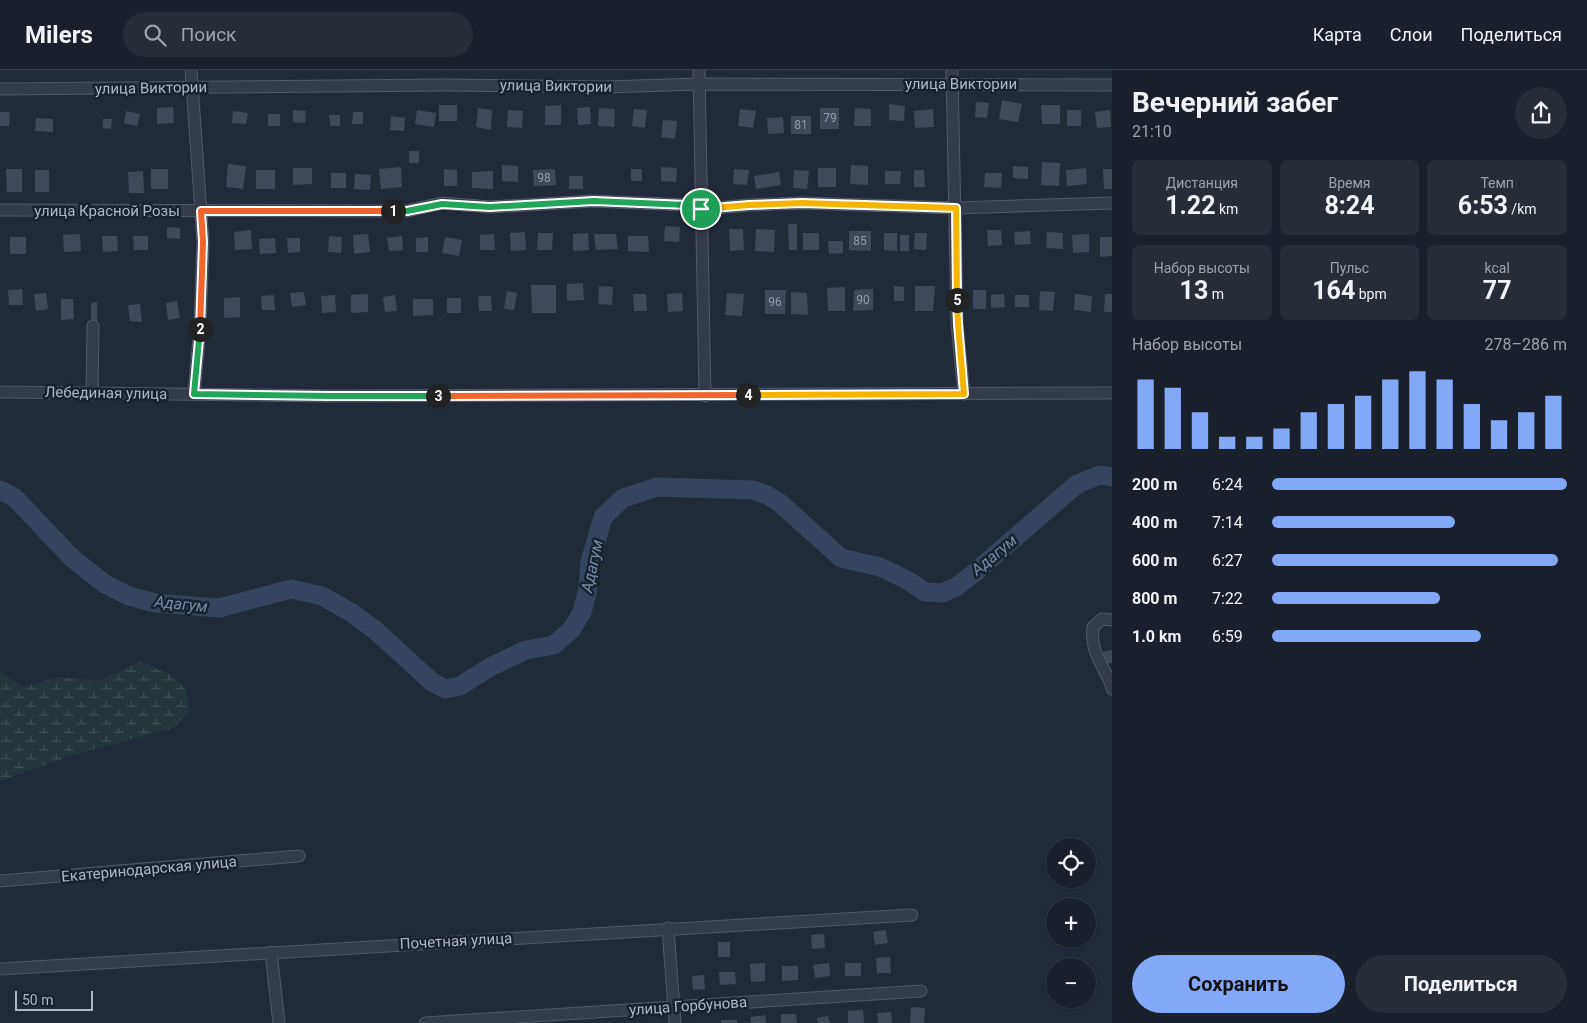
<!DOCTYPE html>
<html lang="ru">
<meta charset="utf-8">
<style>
:root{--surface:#19202b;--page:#262d37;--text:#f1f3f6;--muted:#9fa3a9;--line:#373e47;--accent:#83a8f7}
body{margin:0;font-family:Roboto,sans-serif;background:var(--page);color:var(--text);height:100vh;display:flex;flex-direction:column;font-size:19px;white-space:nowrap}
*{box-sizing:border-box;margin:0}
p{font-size:16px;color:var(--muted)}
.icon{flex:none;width:28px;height:28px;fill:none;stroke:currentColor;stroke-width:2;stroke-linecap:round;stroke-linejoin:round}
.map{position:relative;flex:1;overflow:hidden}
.details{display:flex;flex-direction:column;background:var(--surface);width:475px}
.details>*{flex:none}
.fabs{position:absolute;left:1046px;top:768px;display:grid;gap:10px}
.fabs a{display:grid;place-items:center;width:50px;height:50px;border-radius:50%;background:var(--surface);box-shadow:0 1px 4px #0004,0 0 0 1px var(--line);font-size:25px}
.scale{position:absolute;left:15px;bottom:12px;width:78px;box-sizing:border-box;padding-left:5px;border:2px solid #afb6c5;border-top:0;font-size:14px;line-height:18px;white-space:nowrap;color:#afb6c5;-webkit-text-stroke:4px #1a212e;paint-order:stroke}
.pin{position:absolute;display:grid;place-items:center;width:42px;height:42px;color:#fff;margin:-21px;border:2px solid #fff;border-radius:50%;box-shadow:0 1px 5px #0007}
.km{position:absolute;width:25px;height:25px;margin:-12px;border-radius:50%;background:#222;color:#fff;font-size:14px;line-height:25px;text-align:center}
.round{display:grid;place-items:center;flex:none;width:52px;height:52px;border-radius:26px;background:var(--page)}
.head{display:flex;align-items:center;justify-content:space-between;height:85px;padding:0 20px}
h1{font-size:28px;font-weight:700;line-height:38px}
.figures{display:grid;grid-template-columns:repeat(3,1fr);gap:8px;height:85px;padding:5px 20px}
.figures div{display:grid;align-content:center;border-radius:8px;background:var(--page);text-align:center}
.figures b{font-size:25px;font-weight:700}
.figures small{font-size:14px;font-weight:400}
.figures p{font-size:14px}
.chart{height:140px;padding:10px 20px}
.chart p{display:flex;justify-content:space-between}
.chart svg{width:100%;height:90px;margin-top:5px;stroke:var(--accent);stroke-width:6}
.cta{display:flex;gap:10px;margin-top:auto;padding:10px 20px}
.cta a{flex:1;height:58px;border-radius:30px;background:var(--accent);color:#111;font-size:20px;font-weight:700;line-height:58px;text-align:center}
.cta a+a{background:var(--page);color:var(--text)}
ul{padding:0 20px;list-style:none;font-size:16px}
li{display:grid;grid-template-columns:80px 60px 1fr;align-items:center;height:38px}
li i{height:12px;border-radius:6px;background:var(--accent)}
header{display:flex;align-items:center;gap:30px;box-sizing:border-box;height:70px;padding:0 25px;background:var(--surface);border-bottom:1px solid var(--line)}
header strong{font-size:24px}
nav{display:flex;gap:28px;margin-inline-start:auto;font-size:18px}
.search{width:350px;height:45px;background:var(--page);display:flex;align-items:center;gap:12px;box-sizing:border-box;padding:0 18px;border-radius:28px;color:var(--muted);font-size:19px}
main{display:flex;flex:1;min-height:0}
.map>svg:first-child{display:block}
.wetland{fill:url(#wetland-marsh)}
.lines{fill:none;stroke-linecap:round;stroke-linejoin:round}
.river{stroke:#354460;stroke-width:19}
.building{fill:#40495b}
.minor-casing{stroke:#525967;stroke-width:13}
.minor{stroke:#353c49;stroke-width:11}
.split-1-casing{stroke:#fff;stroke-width:10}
.split-2-casing{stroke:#fff;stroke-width:10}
.split-3-casing{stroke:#fff;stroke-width:10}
.split-4-casing{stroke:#fff;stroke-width:10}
.split-5-casing{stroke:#fff;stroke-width:10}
.split-6-casing{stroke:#fff;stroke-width:10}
.split-1{stroke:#22a559;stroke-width:6}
.split-2{stroke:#f0652b;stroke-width:6}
.split-3{stroke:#22a559;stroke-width:6}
.split-4{stroke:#f0652b;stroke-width:6}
.split-5{stroke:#f5b400;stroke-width:6}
.split-6{stroke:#f5b400;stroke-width:6}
.labels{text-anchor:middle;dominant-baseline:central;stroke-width:5;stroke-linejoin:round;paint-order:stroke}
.number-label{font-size:12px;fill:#939baa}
.street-label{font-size:15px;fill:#afb6c5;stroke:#1a212e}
.water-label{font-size:16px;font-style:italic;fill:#778bad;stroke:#1a212e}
</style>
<header>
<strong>Milers</strong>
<div class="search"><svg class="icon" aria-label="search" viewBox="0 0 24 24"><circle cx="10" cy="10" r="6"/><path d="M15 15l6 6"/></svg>Поиск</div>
<nav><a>Карта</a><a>Слои</a><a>Поделиться</a></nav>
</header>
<main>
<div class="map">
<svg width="1112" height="953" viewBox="0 0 1112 953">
<defs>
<pattern id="wetland-marsh" width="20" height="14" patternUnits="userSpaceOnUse" patternTransform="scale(1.25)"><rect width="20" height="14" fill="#23363a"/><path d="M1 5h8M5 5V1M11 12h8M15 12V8" fill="none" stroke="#405155"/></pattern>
</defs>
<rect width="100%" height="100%" fill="#212a39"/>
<!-- wetland -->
<path class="wetland" d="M140 592 168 603 185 618 190 641 174 658 76 684 0 711V602L23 617 59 607 98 611Z"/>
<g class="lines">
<!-- river -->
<path class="river" d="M0 420 15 428 72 488 105 514 129 526 155 533 219 538 291 519 322 526 352 543 375 560 432 612 445 619 460 616 490 597 526 580 554 575 572 559 582 542 588 519 590 492 603 447 623 428 657 417 753 420 767 425 780 433 841 488 880 497 907 510 925 522 942 523 956 517 973 504 1077 414 1100 405 1112 407"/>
</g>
<!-- building -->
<g class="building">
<path d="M1002 30 1022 34 1018 52 999 49Z"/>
<path d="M976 32 989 33 987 48 975 47Z"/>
<path d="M889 34 905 36 904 51 889 50Z"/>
<rect x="439" y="35" width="18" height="16"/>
<path d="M561 35V55H545V36Z"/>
<path d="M1041 35H1060V54H1042Z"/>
<path d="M173 37 174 53 157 54V38Z"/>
<path d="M590 37 591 54 578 55 577 38Z"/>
<path d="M478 38 492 40 491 60 476 57Z"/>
<path d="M599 38 615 39 614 57 598 56Z"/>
<rect x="820" y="38" width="19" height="21"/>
<path d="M855 38 871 39V56H854Z"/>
<path d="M634 39 647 40 645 58 632 56Z"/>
<path d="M740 39 756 41 753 58 738 56Z"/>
<path d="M933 39 934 57 915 58 914 41Z"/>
<path d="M293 40 306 41 305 53 293 52Z"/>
<path d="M417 40 436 43 434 57 415 54Z"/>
<path d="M508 40 523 41 522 58 507 57Z"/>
<rect x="1067" y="40" width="14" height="16"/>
<path d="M1110 40 1111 57 1097 58 1095 42Z"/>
<path d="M126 41 140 44 137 56 124 53Z"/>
<path d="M233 41 248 43 246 54 232 53Z"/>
<path d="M0 42H10L9 56H0Z"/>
<path d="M353 42H363V54H352Z"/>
<rect x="268" y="44" width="12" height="12"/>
<path d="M329 45H340V56H330Z"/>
<path d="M391 46 405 48 404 61 390 60Z"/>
<rect x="791" y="46" width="20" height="18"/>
<path d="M783 47 784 63 768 64 767 48Z"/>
<path d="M36 48 53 49V62L35 61Z"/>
<path d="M103 49H112L111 59 103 58Z"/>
<path d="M663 50 677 51 675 69 661 67Z"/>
<rect x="409" y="81" width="10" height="12"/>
<path d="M1042 92 1060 93 1059 116 1041 115Z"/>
<path d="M228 94 246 96 243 119 226 117Z"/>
<path d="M502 95 518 96V112L502 111Z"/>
<path d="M851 95 868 96V115L850 114Z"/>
<path d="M1013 96 1028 97V109L1013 108Z"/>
<path d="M401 97 402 117 381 119 379 99Z"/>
<path d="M661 97 677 98 676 112 661 111Z"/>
<path d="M293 98H312V114L293 115Z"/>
<rect x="818" y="98" width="18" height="19"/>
<path d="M1086 98 1087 114 1067 116 1066 100Z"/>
<path d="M6 99H22V122H7Z"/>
<rect x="151" y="99" width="17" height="20"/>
<path d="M444 99 457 100V116H444Z"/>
<path d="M555 99 556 115 534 116 533 100Z"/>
<rect x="631" y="99" width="11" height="12"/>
<path d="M734 99 749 100 747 115 733 114Z"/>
<path d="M1103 99H1112V119H1104Z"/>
<rect x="35" y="100" width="14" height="22"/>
<rect x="256" y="100" width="19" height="19"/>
<path d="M794 100 809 101 807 119 793 118Z"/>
<path d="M914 100H924L925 117H914Z"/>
<path d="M143 101 144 123H129L128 102Z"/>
<path d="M493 101V119L472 118V102Z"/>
<path d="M885 101H901L900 114H885Z"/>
<path d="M779 102 781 115 756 119 754 106Z"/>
<rect x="331" y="103" width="15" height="15"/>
<path d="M985 103H1002L1001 118 984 117Z"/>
<path d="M355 104 371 105 370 120 354 119Z"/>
<rect x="569" y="106" width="14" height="13"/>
<path d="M788 154H797V180H789Z"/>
<path d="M665 156 680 157 679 172 664 171Z"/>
<path d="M167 157 180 158V169L167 168Z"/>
<path d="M729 159H743L744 180 730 181Z"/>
<path d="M756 159 775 160 774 182 755 181Z"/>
<path d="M251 160 252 179 235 180 234 162Z"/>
<path d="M987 160H1001L1002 175 988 176Z"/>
<path d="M849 161H871V181L849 180Z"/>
<path d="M1030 161 1031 174 1015 175 1014 162Z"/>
<path d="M525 162 526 180 511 181 510 163Z"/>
<path d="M1047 162 1063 163V179L1046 178Z"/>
<path d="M538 163H553L552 180H537Z"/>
<path d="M588 163 589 180 573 181V164Z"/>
<rect x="803" y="163" width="16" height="17"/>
<path d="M884 163H897V181L884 180Z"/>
<path d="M915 163H927L926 180 914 179Z"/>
<path d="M80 164 81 181 64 182 63 165Z"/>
<path d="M368 164 370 182 354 184 353 165Z"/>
<path d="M494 164 495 180H480V165Z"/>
<path d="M594 164H616L618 179 596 180Z"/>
<path d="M1089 164V182L1073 183 1072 165Z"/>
<rect x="900" y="165" width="9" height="16"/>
<path d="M102 166H117L118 181 103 182Z"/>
<path d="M133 166H148V180H134Z"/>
<path d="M329 166 342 167 341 183 328 182Z"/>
<path d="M402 166 403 180 389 181 387 168Z"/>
<path d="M628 166H648L649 182 628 181Z"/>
<rect x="10" y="167" width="16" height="17"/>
<path d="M428 167V182H416V168Z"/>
<path d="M445 167 462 170 459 186 442 183Z"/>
<path d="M1100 167H1112V186L1100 187Z"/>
<path d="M275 168 276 183 260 184 259 169Z"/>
<path d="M287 168H300V182L288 183Z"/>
<path d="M828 171H843V183L829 184Z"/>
<path d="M583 213 584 230 567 231V214Z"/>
<path d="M531 215H556V243H532Z"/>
<path d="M599 216 613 217 612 235 598 234Z"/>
<path d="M894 216 904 217V231H894Z"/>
<path d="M915 216H935L933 241H915Z"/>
<path d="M845 217V241H828L827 218Z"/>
<path d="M22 219 23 235H9L8 220Z"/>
<path d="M873 219V240L853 241 854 220Z"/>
<path d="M765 220H786L785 244H765Z"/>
<rect x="973" y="220" width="13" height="19"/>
<path d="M507 221 517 223 514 240 504 239Z"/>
<path d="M1040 221 1055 222 1053 241 1039 240Z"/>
<path d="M304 222 306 235 292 237 290 223Z"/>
<path d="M791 222 807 223 808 245 791 244Z"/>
<path d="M46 223 48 239 36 241 34 224Z"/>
<path d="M682 223 683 241 668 242 667 224Z"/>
<path d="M727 223 744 224 742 246 725 245Z"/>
<path d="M368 224V242L351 243V225Z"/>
<path d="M633 224H646L647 241H634Z"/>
<path d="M1004 224 1005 237 991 238V225Z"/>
<path d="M1075 224 1092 226 1091 242 1074 240Z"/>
<path d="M1105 224H1112V242H1104Z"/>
<path d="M274 225 275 240H262L261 226Z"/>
<path d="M335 225 336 242 322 243 321 226Z"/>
<path d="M395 225 397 241 385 242 383 227Z"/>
<rect x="1015" y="225" width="14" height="12"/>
<path d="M478 226H491L492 241H479Z"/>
<path d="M240 227V247L224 248V228Z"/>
<rect x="447" y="228" width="14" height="15"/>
<path d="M61 229H73L74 249 61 250Z"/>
<path d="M413 229H433V245L413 246Z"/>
<path d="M177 231 180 248 168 250 166 233Z"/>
<path d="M97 232V251H91V233Z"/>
<path d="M140 234 142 252 130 251 128 235Z"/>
<path d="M1112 580V593L1106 594 1103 582Z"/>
<path d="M886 860 888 873 875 875 873 862Z"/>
<path d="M824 864 825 878 812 879 811 865Z"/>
<rect x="718" y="872" width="12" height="15"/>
<path d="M890 887 891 903H877L876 888Z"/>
<path d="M765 893V911L751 912 750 894Z"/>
<path d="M829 893 830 906 815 908 813 895Z"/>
<rect x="845" y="893" width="16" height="13"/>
<path d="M782 896H798V910L782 911Z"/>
<path d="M719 902H735L736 914 720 915Z"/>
<path d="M704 905 705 919 693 920 692 906Z"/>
<path d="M911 937 925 938 924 953H910Z"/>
<path d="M863 940 864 953H848V941Z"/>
<path d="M891 942 892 953H878L877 943Z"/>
<path d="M781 944H796L797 953H781Z"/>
<path d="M765 945 766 953H751L750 947Z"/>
<path d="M828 946 830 953H818L817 948Z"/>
<rect x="721" y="950" width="16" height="3"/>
</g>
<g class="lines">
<!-- minor casing -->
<g class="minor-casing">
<g id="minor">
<path d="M191 0 203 172 200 257 194 324"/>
<path d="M699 0 705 326"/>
<path d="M952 0 957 254 964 324"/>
<path d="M0 19 445 15 606 17 699 14 1112 15"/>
<path d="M0 140 407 141 442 133 490 137 594 131 687 135 701 139 749 135 802 133 956 138 1112 133"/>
<path d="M0 322 330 326 1112 323"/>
<path d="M92 324 93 256"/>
<path d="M1112 550 1102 549 1093 557C1091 574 1096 585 1104 600 1107 606 1111 612 1112 619"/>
<path d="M0 811 299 786"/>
<path d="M668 858 675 953"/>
<path d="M271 882 279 953"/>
<path d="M0 899 912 845"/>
<path d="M425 953 921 921"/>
</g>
</g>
<!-- minor -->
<use href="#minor" class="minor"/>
</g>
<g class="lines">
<!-- split-1 casing -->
<g class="split-1-casing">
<path id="split-1" d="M393 141H407L442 134 490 137 594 131 687 135 701 139"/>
</g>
<!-- split-2 casing -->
<g class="split-2-casing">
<path id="split-2" d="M200 259 203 172 201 141H393"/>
</g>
<!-- split-3 casing -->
<g class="split-3-casing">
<path id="split-3" d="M200 259 194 324 330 326H438"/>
</g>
<!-- split-4 casing -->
<g class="split-4-casing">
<path id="split-4" d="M438 326 748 325"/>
</g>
<!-- split-5 casing -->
<g class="split-5-casing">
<path id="split-5" d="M748 325 964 324 958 254 957 230"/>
</g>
<!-- split-6 casing -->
<g class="split-6-casing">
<path id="split-6" d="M701 139 749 135 802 133 956 138 957 230"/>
</g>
<!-- split-1 -->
<use href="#split-1" class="split-1"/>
<!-- split-2 -->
<use href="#split-2" class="split-2"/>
<!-- split-3 -->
<use href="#split-3" class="split-3"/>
<!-- split-4 -->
<use href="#split-4" class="split-4"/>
<!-- split-5 -->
<use href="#split-5" class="split-5"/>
<!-- split-6 -->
<use href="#split-6" class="split-6"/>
</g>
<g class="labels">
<!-- number labels -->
<g class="number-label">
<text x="830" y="48">79</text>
<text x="801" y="55">81</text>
<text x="544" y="108">98</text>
<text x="860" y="171">85</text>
<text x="863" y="230">90</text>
<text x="775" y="232">96</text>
</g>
<!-- street labels -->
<g class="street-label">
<text x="961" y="14">улица Виктории</text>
<text transform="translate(556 16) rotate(1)">улица Виктории</text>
<text transform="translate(151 18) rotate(-1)">улица Виктории</text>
<text x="107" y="141">улица Красной Розы</text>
<text transform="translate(106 323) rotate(1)">Лебединая улица</text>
<text transform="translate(149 799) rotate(-5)">Екатеринодарская улица</text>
<text transform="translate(456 871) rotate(-3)">Почетная улица</text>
<text transform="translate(688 936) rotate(-4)">улица Горбунова</text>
</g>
<!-- water labels -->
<g class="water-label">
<text transform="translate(994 485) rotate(-40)">Адагум</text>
<text transform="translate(592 496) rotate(-78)">Адагум</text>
<text transform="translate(181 534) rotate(6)">Адагум</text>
</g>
</g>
</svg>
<div class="fabs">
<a><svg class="icon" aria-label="locate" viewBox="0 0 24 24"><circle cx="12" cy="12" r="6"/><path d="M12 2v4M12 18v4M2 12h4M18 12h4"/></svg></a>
<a>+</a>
<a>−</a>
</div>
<div class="scale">50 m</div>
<div class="pin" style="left:701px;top:139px;background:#1e9e55"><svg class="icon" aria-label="arrive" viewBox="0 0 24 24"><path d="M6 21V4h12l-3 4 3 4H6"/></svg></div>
<b class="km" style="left:393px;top:141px">1</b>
<b class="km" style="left:200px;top:259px">2</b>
<b class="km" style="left:438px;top:326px">3</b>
<b class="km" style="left:748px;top:325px">4</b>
<b class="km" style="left:957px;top:230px">5</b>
</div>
<section class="details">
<div class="head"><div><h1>Вечерний забег</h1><p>21:10</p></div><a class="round"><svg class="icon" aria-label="share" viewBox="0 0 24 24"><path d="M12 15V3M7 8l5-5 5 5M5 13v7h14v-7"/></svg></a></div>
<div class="figures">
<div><p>Дистанция</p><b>1.22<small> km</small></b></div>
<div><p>Время</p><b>8:24</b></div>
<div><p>Темп</p><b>6:53<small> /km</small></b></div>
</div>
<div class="figures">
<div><p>Набор высоты</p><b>13<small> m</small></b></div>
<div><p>Пульс</p><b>164<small> bpm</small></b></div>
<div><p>kcal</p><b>77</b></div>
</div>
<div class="chart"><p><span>Набор высоты</span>278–286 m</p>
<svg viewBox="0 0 160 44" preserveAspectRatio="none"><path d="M5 44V10M15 44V14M25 44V26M35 44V38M45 44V38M55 44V34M65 44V26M75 44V22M85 44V18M95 44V10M105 44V6M115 44V10M125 44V22M135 44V30M145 44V26M155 44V18"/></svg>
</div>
<ul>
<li><b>200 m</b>6:24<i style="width:100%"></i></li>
<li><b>400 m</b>7:14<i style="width:62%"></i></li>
<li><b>600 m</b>6:27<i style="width:97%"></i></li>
<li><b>800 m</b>7:22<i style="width:57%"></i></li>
<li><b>1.0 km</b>6:59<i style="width:71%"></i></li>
</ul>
<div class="cta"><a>Сохранить</a><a>Поделиться</a></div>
</section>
</main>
